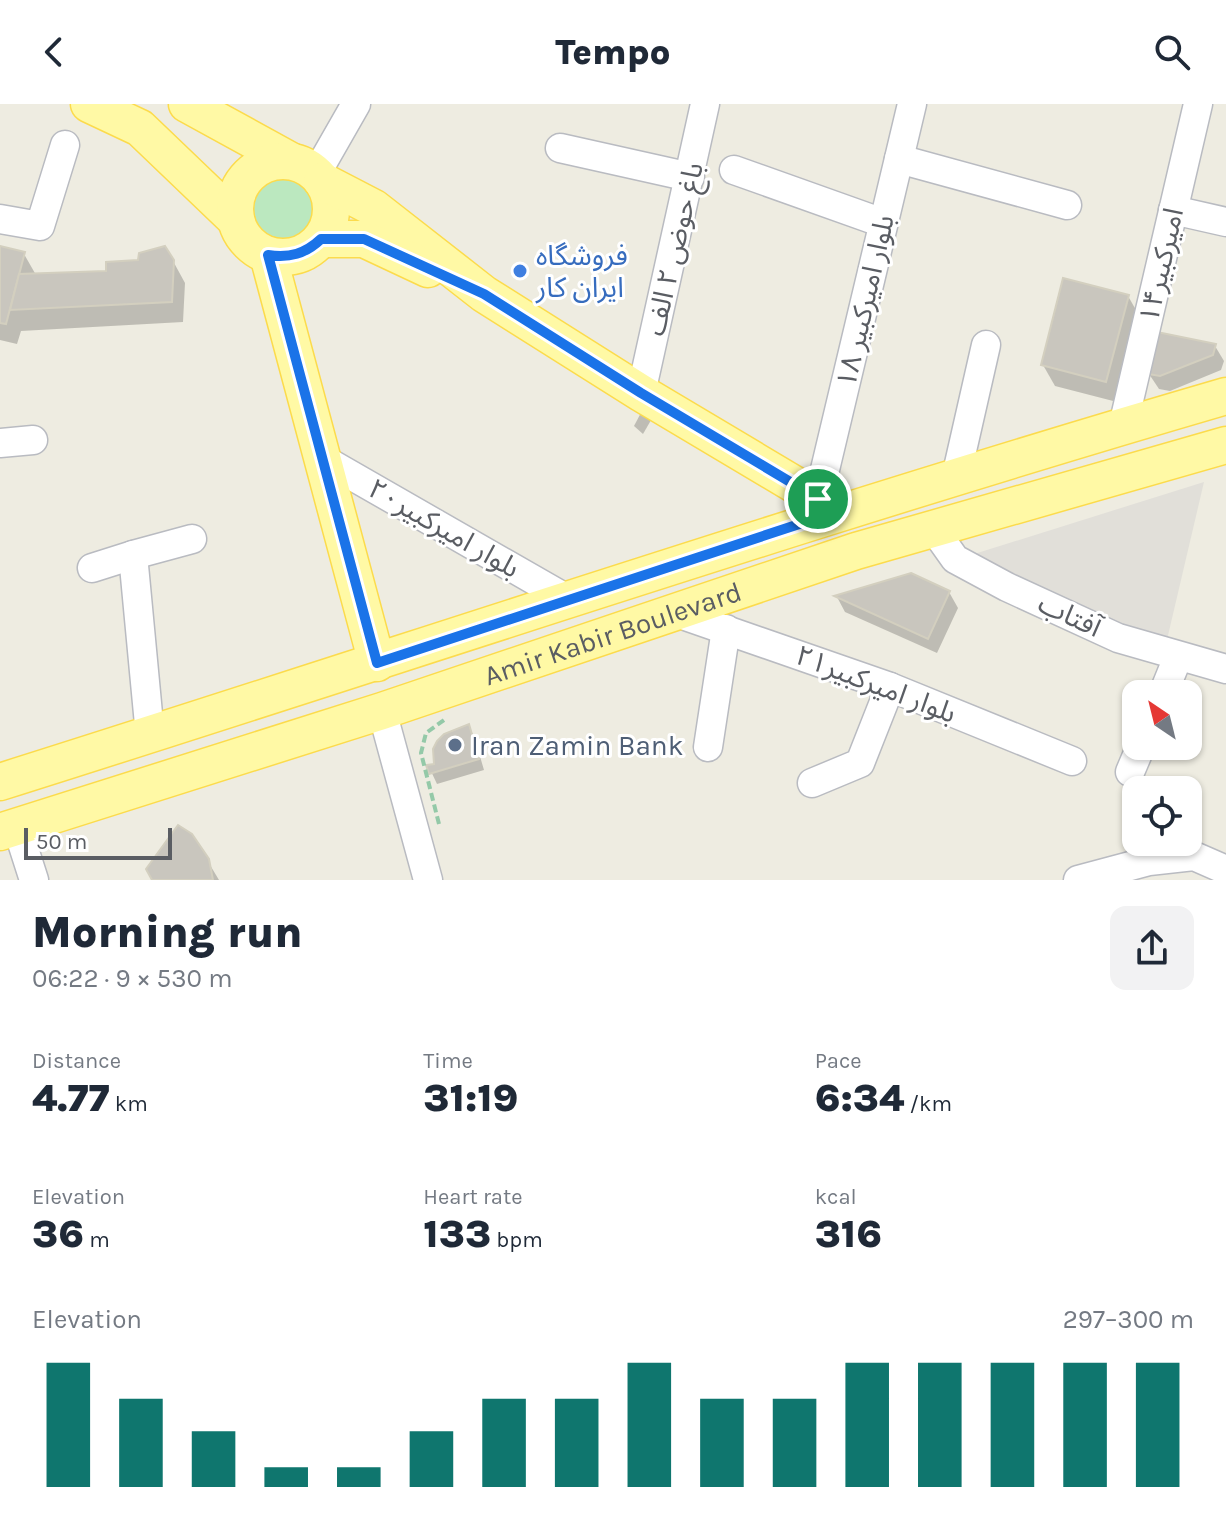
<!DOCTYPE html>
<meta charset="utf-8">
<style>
:root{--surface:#fff;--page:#f2f2f3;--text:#1f2937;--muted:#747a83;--accent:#0f766e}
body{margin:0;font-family:Karla,"Noto Sans Arabic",sans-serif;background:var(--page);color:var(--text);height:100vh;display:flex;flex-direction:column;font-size:30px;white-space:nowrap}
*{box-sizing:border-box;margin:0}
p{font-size:26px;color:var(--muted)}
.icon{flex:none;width:44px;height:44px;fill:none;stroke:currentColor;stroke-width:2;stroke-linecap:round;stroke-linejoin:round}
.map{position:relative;height:776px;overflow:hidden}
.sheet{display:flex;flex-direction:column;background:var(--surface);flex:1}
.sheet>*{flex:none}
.needle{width:52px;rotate:325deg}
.controls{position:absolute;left:1122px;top:576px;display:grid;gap:16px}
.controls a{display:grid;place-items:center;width:80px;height:80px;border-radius:16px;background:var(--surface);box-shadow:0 2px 6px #0004;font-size:40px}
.scale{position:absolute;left:24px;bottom:20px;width:148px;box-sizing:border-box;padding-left:8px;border:4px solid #5a5d63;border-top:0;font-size:22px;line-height:28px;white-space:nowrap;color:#5a5d63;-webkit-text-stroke:6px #fff;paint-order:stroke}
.pin{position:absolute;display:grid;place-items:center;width:68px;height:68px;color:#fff;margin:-34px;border:4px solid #fff;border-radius:50%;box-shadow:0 2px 8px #0007}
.round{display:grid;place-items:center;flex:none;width:84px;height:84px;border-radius:16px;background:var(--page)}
.head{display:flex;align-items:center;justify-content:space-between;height:136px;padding:0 32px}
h1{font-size:44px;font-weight:800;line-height:60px}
.stats{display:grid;grid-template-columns:repeat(3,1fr);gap:12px;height:136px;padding:8px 32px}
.stats div{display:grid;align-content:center}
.stats b{font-size:40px;font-weight:800}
.stats small{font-size:22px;font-weight:400}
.stats p{font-size:22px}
.chart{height:224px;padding:16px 32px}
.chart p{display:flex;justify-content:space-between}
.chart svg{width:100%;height:144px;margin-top:8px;stroke:var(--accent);stroke-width:6}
header{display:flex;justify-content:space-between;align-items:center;height:104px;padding:0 32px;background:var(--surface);font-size:36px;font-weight:800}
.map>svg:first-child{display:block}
.industrial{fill:#e1dfd9}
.green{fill:#bbe8bf}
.shadow{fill:#0003}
.building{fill:#c9c6be;stroke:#d3cfbf;stroke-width:2}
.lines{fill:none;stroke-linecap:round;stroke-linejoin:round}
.minor-casing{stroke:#b9bbc1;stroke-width:31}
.major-casing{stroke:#fcdb4c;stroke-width:39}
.path{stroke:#94c9a8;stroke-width:4;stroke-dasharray:8 4;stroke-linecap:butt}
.minor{stroke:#fff;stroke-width:28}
.major{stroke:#fff9a5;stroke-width:36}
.route-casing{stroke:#fff;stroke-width:16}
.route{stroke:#1a73e8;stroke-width:10}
.shop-dot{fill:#3f7fe0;stroke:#fff;stroke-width:3}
.service-dot{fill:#5c6f8a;stroke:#fff;stroke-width:3}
.labels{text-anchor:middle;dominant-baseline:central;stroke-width:6;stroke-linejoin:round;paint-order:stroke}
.street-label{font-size:28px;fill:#5a5d63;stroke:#fff}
.shop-label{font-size:28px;fill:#366cbe;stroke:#fff;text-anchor:start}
.service-label{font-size:28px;fill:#4e5e75;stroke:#fff;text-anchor:start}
</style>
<header><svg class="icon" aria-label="back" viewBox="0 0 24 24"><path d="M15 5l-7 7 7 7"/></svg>Tempo<svg class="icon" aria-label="search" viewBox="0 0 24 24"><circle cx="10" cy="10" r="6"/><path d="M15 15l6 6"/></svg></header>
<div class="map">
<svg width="1226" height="776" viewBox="0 0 1226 776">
<rect width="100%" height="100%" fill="#eeece1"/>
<!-- industrial -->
<path class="industrial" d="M1204 378 1166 540 955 456Z"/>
<!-- green -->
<circle class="green" cx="282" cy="105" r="34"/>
<!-- shadow -->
<g class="shadow">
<path d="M0 144 24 150 36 171 108 169 173 157 185 179 183 218 21 227 17 240 0 236Z"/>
<path d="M1128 192 1140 213 1117 298 1055 282 1043 261Z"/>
<path d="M1215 242 1224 257 1221 266 1170 287 1159 285 1145 264Z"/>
<path d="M644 303 654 311 643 330 634 322Z"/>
<path d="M949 488 958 504 937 549 845 508 837 493Z"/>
<path d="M468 622 474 632 484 666 437 680 429 663 436 661Z"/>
<path d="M207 756 219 776H154Z"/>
</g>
<!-- building -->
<g class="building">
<path d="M0 142 25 148 6 220 0 219Z"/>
<path d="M165 142 174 156 172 198 10 206 19 170 106 167V158L138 156 139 149Z"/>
<path d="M1063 174 1129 191 1106 278 1041 261Z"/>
<path d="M1152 227 1216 240 1213 251 1160 272 1148 270Z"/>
<path d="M911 469 950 487 928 535 834 492Z"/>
<path d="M469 620 479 655 429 670 426 661 434 660 433 645 437 637 444 630Z"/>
<path d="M178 721 192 730 209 755 213 776H152L146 765Z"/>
</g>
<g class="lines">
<!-- minor casing -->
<g class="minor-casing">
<g id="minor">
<path d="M560 44 690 73"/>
<path d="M899 55 1067 101"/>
<path d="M734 66 883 119"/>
<path d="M316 70 356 0"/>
<path d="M1173 106 1226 118"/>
<path d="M0 115 40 122 65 41"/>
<path d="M641 289 705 0"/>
<path d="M1123 322 1198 0"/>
<path d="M0 339 33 336"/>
<path d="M321 354 567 495"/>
<path d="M956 373 986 241"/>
<path d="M818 395 912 0"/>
<path d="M933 424 955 455 1007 483 1118 534 1226 565"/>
<path d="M92 464 133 451"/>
<path d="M677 509 890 583 1072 657"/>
<path d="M1163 590 1178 553"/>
<path d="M382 607 428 776"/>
<path d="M150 631 133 451 192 435"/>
<path d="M708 643 726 525"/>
<path d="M1130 668 1141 642"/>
<path d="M812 679 860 659 890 583"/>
<path d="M17 723 34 776"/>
<path d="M1078 776 1149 757 1194 752 1226 766"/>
</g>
</g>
<!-- major casing -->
<g class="major-casing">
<g id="major">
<path d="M89 0 140 24 236 116"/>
<path d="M187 0 291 57"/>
<circle cx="283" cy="105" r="48"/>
<path d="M322 77 374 104 484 190 641 289 839 407"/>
<path d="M321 135H364L428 165"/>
<path d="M268 151 377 559"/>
<path d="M0 678C409 549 814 412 1226 292"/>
<path id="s1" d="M0 728 382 607 856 447 1226 341"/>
</g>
</g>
<!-- path -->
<path class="path" d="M439 720 421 649 426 629 444 616"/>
<!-- minor -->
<use href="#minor" class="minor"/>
<!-- major -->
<use href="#major" class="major"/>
</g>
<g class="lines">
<!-- route casing -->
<g class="route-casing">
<path id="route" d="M321 135H364L484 190 641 289 839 407 377 559 268 151C290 154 305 150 321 135Z"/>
</g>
<!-- route -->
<use href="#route" class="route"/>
</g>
<!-- markers -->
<circle class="shop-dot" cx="520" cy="167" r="8"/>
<circle class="service-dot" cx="455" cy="641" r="8"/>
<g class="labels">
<!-- street labels -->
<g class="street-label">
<text transform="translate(674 145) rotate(-77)">باغ حوض ۲ الف</text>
<text transform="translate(1161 161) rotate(-77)">امیرکبیر۱۴</text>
<text transform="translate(865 197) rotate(-77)">۱۸ بلوار امیرکبیر</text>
<text transform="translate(444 424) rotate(30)">بلوار امیرکبیر۲۰</text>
<text transform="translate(1070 511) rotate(25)">آفتاب</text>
<text stroke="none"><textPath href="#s1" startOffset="644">Amir Kabir Boulevard</textPath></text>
<text transform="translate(876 580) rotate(21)">بلوار امیرکبیر۲۱</text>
</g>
<!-- shop labels -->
<g class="shop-label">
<text x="536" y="151">فروشگاه<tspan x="536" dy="32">ایران کار</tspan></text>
</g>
<!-- service labels -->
<g class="service-label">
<text x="471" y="641">Iran Zamin Bank</text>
</g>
</g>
</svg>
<div class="controls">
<a><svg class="needle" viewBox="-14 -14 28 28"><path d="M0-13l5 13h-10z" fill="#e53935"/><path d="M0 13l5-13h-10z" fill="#747a83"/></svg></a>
<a><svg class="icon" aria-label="locate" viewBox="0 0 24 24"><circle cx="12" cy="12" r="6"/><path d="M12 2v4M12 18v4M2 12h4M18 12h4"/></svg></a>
</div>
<div class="scale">50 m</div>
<div class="pin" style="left:818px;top:395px;background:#1e9e55"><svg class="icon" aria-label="arrive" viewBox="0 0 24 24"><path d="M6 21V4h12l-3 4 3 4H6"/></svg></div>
</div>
<section class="sheet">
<div class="head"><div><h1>Morning run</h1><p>06:22 · 9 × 530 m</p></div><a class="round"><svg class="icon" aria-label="share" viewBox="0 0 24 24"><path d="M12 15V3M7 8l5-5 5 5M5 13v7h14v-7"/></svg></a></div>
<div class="stats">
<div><p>Distance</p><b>4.77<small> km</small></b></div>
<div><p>Time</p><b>31:19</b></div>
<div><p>Pace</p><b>6:34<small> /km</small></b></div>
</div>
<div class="stats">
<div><p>Elevation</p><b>36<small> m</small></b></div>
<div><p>Heart rate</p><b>133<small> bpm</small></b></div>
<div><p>kcal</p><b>316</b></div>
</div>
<div class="chart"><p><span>Elevation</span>297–300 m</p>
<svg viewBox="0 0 160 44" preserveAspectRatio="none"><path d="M5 44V6M15 44V17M25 44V27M35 44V38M45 44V38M55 44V27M65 44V17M75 44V17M85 44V6M95 44V17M105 44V17M115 44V6M125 44V6M135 44V6M145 44V6M155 44V6"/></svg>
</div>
</section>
